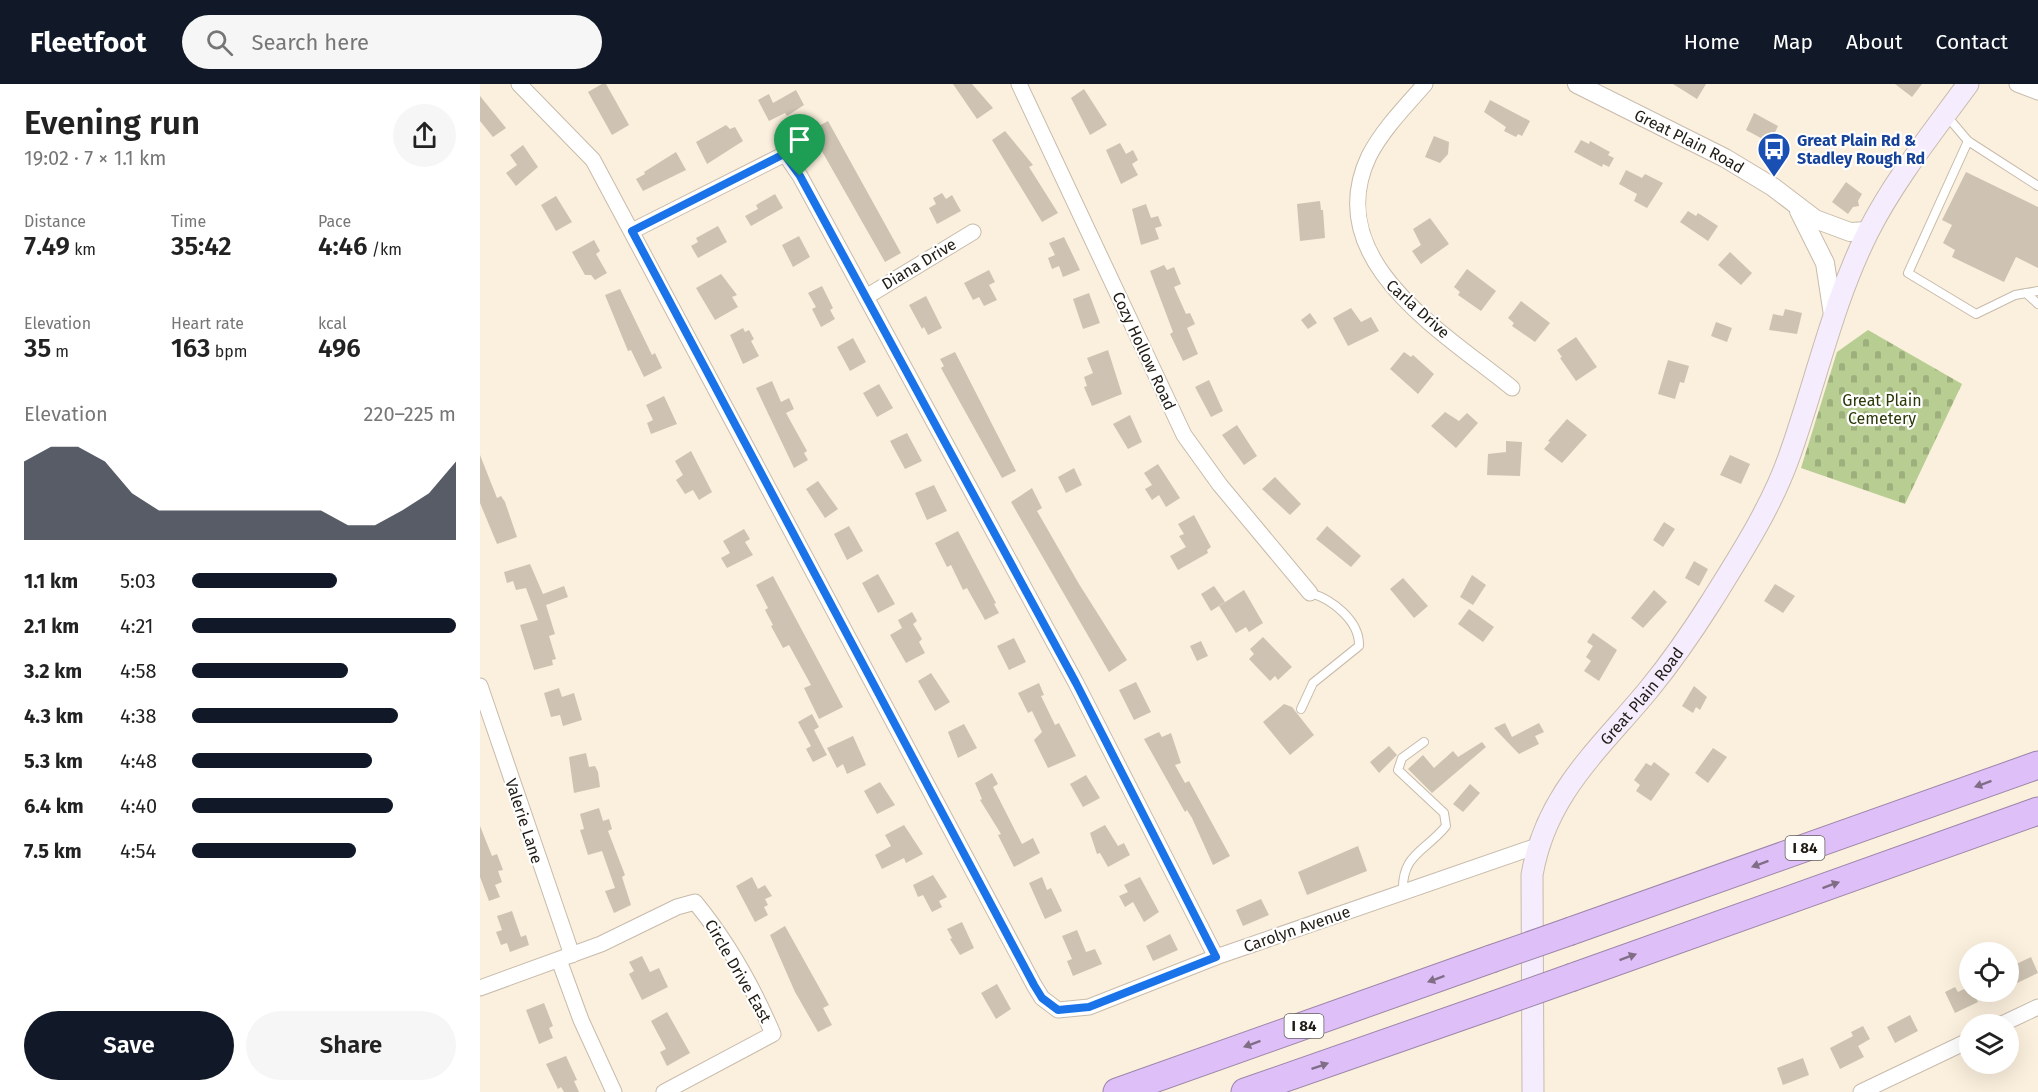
<!DOCTYPE html>
<meta charset="utf-8">
<style>
:root{--surface:#fff;--page:#f6f6f6;--text:#222;--muted:#767676;--accent:#111827}
body{margin:0;font-family:"Fira Sans",sans-serif;background:var(--page);color:var(--text);height:100vh;display:flex;flex-direction:column;font-size:22px;white-space:nowrap}
*{box-sizing:border-box;margin:0}
p{font-size:20px;color:var(--muted)}
.icon{flex:none;width:33px;height:33px;fill:none;stroke:currentColor;stroke-width:2;stroke-linecap:round;stroke-linejoin:round}
.map{position:relative;flex:1;overflow:hidden}
.drawer{display:flex;flex-direction:column;background:var(--surface);width:480px}
.drawer>*{flex:none}
.tools{position:absolute;left:1479px;top:858px;display:grid;gap:12px}
.tools a{display:grid;place-items:center;width:60px;height:60px;border-radius:50%;background:var(--surface);box-shadow:0 6px 24px #0002;font-size:30px}
.pin{position:absolute;display:grid;place-items:center;width:51px;height:51px;color:#fff;margin:-62px -26px;border-radius:50% 50% 50% 0;rotate:-45deg;box-shadow:0 0 6px #0007}
.pin .icon{rotate:45deg}
.round{display:grid;place-items:center;flex:none;width:63px;height:63px;border-radius:32px;background:var(--page)}
.head{display:flex;align-items:center;justify-content:space-between;height:102px;padding:0 24px}
h1{font-size:33px;font-weight:600;line-height:45px}
.metrics{display:grid;grid-template-columns:repeat(3,1fr);gap:9px;height:102px;padding:6px 24px}
.metrics div{display:grid;align-content:center}
.metrics b{font-size:26px;font-weight:600}
.metrics small{font-size:16px;font-weight:400}
.metrics p{font-size:16px}
.chart{height:168px;padding:12px 24px}
.chart p{display:flex;justify-content:space-between}
.chart svg{width:100%;height:108px;margin-top:6px;fill:var(--accent);opacity:.7}
.primary-button{display:flex;gap:12px;margin-top:auto;padding:12px 24px}
.primary-button a{flex:1;height:69px;border-radius:36px;background:var(--accent);color:#fff;font-size:24px;font-weight:600;line-height:69px;text-align:center}
.primary-button a+a{background:var(--page);color:var(--text)}
ul{padding:0 24px;list-style:none;font-size:20px}
li{display:grid;grid-template-columns:96px 72px 1fr;align-items:center;height:45px}
li i{height:15px;border-radius:8px;background:var(--accent)}
header{display:flex;align-items:center;gap:36px;box-sizing:border-box;height:84px;padding:0 30px;background:var(--accent);color:#fff}
header strong{font-size:28px}
nav{display:flex;gap:33px;margin-inline-start:auto;font-size:21px}
.search{width:420px;height:54px;background:var(--page);display:flex;align-items:center;gap:15px;box-sizing:border-box;padding:0 21px;border-radius:33px;color:var(--muted);font-size:22px}
main{display:flex;flex:1;min-height:0}
.map>svg:first-child{display:block}
.cemetery{fill:url(#cemetery-stones)}
.building{fill:#cec3b2}
.lines{fill:none;stroke-linecap:round;stroke-linejoin:round}
.service-casing{stroke:#c7bbab;stroke-width:10}
.minor-casing{stroke:#c7bbab;stroke-width:17}
.tertiary-casing{stroke:#c7bbab;stroke-width:20}
.secondary-casing{stroke:#c7bbab;stroke-width:23}
.motorway-casing{stroke:#9c86a9;stroke-width:29}
.service{stroke:#fff;stroke-width:8}
.minor{stroke:#fff;stroke-width:15}
.tertiary{stroke:#fff;stroke-width:18}
.secondary{stroke:#f5ecfd;stroke-width:21}
.motorway{stroke:#dfbff8;stroke-width:27}
.motorway-bridge-casing{stroke:#9c86a9;stroke-width:29;stroke-linecap:butt}
.motorway-bridge{stroke:#dfbff8;stroke-width:27}
.oneway{fill:#806e86}
.route-casing{stroke:#fff;stroke-width:12}
.route{stroke:#1a73e8;stroke-width:8}
.labels{text-anchor:middle;dominant-baseline:central;stroke-width:4.5;stroke-linejoin:round;paint-order:stroke}
.shield{fill:#fff;stroke:#63605b;stroke-width:1.5}
.shield-label{font-size:15px;font-weight:bold;fill:#201c15}
.transit-label{font-size:16px;font-weight:bold;fill:#164399;stroke:#fff;text-anchor:start}
.street-label{font-size:16px;fill:#201c15;stroke:#fff}
.park-label{font-size:16px;fill:#2b3807;stroke:#fff}
</style>
<header>
<strong>Fleetfoot</strong>
<div class="search"><svg class="icon" aria-label="search" viewBox="0 0 24 24"><circle cx="10" cy="10" r="6"/><path d="M15 15l6 6"/></svg>Search here</div>
<nav><a>Home</a><a>Map</a><a>About</a><a>Contact</a></nav>
</header>
<main>
<section class="drawer">
<div class="head"><div><h1>Evening run</h1><p>19:02 · 7 × 1.1 km</p></div><a class="round"><svg class="icon" aria-label="share" viewBox="0 0 24 24"><path d="M12 15V3M7 8l5-5 5 5M5 13v7h14v-7"/></svg></a></div>
<div class="metrics">
<div><p>Distance</p><b>7.49<small> km</small></b></div>
<div><p>Time</p><b>35:42</b></div>
<div><p>Pace</p><b>4:46<small> /km</small></b></div>
</div>
<div class="metrics">
<div><p>Elevation</p><b>35<small> m</small></b></div>
<div><p>Heart rate</p><b>163<small> bpm</small></b></div>
<div><p>kcal</p><b>496</b></div>
</div>
<div class="chart"><p><span>Elevation</span>220–225 m</p>
<svg viewBox="0 0 160 44" preserveAspectRatio="none"><path d="M0 44V12L10 6L20 6L30 12L40 25L50 32L60 32L70 32L80 32L90 32L100 32L110 32L120 38L130 38L140 32L150 25L160 12V44z"/></svg>
</div>
<ul>
<li><b>1.1 km</b>5:03<i style="width:55%"></i></li>
<li><b>2.1 km</b>4:21<i style="width:100%"></i></li>
<li><b>3.2 km</b>4:58<i style="width:59%"></i></li>
<li><b>4.3 km</b>4:38<i style="width:78%"></i></li>
<li><b>5.3 km</b>4:48<i style="width:68%"></i></li>
<li><b>6.4 km</b>4:40<i style="width:76%"></i></li>
<li><b>7.5 km</b>4:54<i style="width:62%"></i></li>
</ul>
<div class="primary-button"><a>Save</a><a>Share</a></div>
</section>
<div class="map">
<svg width="1558" height="1008" viewBox="0 0 1558 1008">
<defs>
<pattern id="cemetery-stones" width="16" height="16" patternUnits="userSpaceOnUse" patternTransform="scale(1.5)"><rect width="16" height="16" fill="#b7cd91"/><path d="M2 7V4a2 2 0 0 1 4 0v3zM10 15v-3a2 2 0 0 1 4 0v3z" fill="#9daf7c"/></pattern>
</defs>
<rect width="100%" height="100%" fill="#fbefdd"/>
<!-- cemetery -->
<path class="cemetery" d="M1388 246 1482 300 1425 420 1321 384 1357 268Z"/>
<!-- building -->
<g class="building">
<path d="M122 0H126L149 41 132 51 108 8Z"/>
<path d="M473 0H492L513 24 497 35Z"/>
<path d="M1193 0H1226L1217 15Z"/>
<path d="M1415 0H1442L1432 13Z"/>
<path d="M604 5 627 41 610 51 591 14Z"/>
<path d="M316 6 324 21 307 32 305 29 289 37 278 16 289 10 293 19Z"/>
<path d="M0 12 26 44 13 53 0 37Z"/>
<path d="M1010 16 1050 37 1042 52 1038 50 1036 53 1024 47 1026 43 1004 28Z"/>
<path d="M1274 29 1298 42 1290 59 1266 46Z"/>
<path d="M348 37 421 169 405 178 339 62 344 60 335 44Z"/>
<path d="M246 41 250 45 255 43 263 57 227 80 216 58Z"/>
<path d="M525 47 553 81 549 83 578 129 562 138 512 56Z"/>
<path d="M954 52 969 58 968 70 960 79 945 73Z"/>
<path d="M1101 56 1109 60 1110 57 1130 68 1128 71 1134 74 1129 83 1123 80 1122 83 1094 68Z"/>
<path d="M640 59 646 70 653 66 658 76 652 80 658 91 641 100 626 66Z"/>
<path d="M43 61 58 83 36 102 26 89 37 81 30 71Z"/>
<path d="M196 68 206 86 163 107 156 95 165 90 164 88Z"/>
<path d="M1146 86 1162 94 1165 90 1183 99 1167 124 1154 117 1157 110 1139 100Z"/>
<path d="M1486 88 1558 123V184L1536 173 1524 198 1472 173 1475 166 1463 159 1472 141 1462 136Z"/>
<path d="M1366 98 1382 110 1378 117 1379 122 1373 123 1368 130 1352 118Z"/>
<path d="M462 109 466 115 472 111 481 127 457 140 449 124 456 120 453 114Z"/>
<path d="M295 110 303 124 271 142 265 132 278 125 276 121Z"/>
<path d="M76 112 92 138 76 147 61 121Z"/>
<path d="M840 117 841 126H843L845 154 820 157 817 120Z"/>
<path d="M666 120 671 134 678 132 682 142 675 144 679 155 661 161 652 125Z"/>
<path d="M1208 127 1216 132 1218 129 1238 142 1228 157 1200 138Z"/>
<path d="M950 134 969 160 941 180 932 167 941 161 933 145Z"/>
<path d="M238 142 247 158 218 174 211 162 218 158 216 154Z"/>
<path d="M319 152 330 173 313 183 302 161Z"/>
<path d="M584 153 600 186 583 193 579 182 572 185 568 174 575 171 569 159Z"/>
<path d="M114 156 120 167 116 170 127 189 115 196 111 191H105L92 168Z"/>
<path d="M1250 168 1272 189 1261 201 1238 181Z"/>
<path d="M684 181 687 186 694 183 701 200 694 203 706 230 710 229 715 240 707 244 718 270 703 277 690 250 693 248 670 187Z"/>
<path d="M987 185 1016 207 1001 227 978 211 980 208 974 203Z"/>
<path d="M509 186 515 198 509 201 517 216 504 222 499 213 493 216 484 199Z"/>
<path d="M241 190 257 211 252 213 258 223 235 236 216 204Z"/>
<path d="M342 202 353 224 350 226 355 235 341 243 332 225 336 223 328 209Z"/>
<path d="M140 205 172 271 175 269 182 284 164 293 151 266 148 267 125 211Z"/>
<path d="M609 209 620 239 603 245 593 215Z"/>
<path d="M446 212 462 244 448 251 444 243 442 245 429 221Z"/>
<path d="M1041 217 1070 239 1055 258 1032 242 1034 239 1028 234Z"/>
<path d="M871 224 881 238 891 233 899 247 868 262 853 234Z"/>
<path d="M1305 225 1322 229 1317 250 1289 246 1293 230 1303 232Z"/>
<path d="M830 229 837 239 828 245 821 236Z"/>
<path d="M1236 238 1252 244 1247 258 1231 252Z"/>
<path d="M263 244 265 248 269 246 274 255 271 257 279 272 263 280 250 251Z"/>
<path d="M1096 253 1117 283 1096 297 1080 274 1082 273 1077 266Z"/>
<path d="M373 254 386 278 370 287 357 263Z"/>
<path d="M628 266 642 310 612 322 604 303 607 302 604 293 613 289 607 274Z"/>
<path d="M475 268 536 387 522 394 461 284 464 282 460 275Z"/>
<path d="M924 268 931 273 933 271 954 290 938 310 910 285Z"/>
<path d="M1188 276 1209 282 1204 299 1200 298 1195 315 1178 310Z"/>
<path d="M729 296 743 327 731 333 715 303Z"/>
<path d="M292 297 301 318 309 314 314 325 306 329 327 367 324 369 328 376 314 384 276 304Z"/>
<path d="M399 300 413 324 397 333 383 309Z"/>
<path d="M184 312 197 340 171 350 167 339 173 336 166 321Z"/>
<path d="M965 328 979 337 987 329 998 339 976 364 951 342Z"/>
<path d="M650 331 662 358 648 365 633 340Z"/>
<path d="M1087 335 1107 351 1082 379 1064 365 1070 358 1068 357Z"/>
<path d="M757 341 777 372 764 381 742 351Z"/>
<path d="M427 349 442 377 425 385 410 357Z"/>
<path d="M1026 357 1042 358 1040 392 1007 391 1008 370 1026 368Z"/>
<path d="M211 367 232 408 219 416 213 406 205 410 196 396 203 391 195 377Z"/>
<path d="M0 371 17 414 21 412 25 418 37 453 17 460 0 419Z"/>
<path d="M1250 371 1270 380 1261 400 1240 391Z"/>
<path d="M678 380 700 414 686 423 679 411 672 416 665 405 672 401 664 389Z"/>
<path d="M594 384 602 401 586 409 578 393Z"/>
<path d="M795 393 821 420 810 431 782 405Z"/>
<path d="M338 397 358 425 345 434 326 405Z"/>
<path d="M454 401 467 427 447 436 435 409Z"/>
<path d="M552 404 562 424 557 427 599 500 647 576 629 588 531 418Z"/>
<path d="M714 431 731 463 727 466 728 469 698 486 690 472 706 463 699 452 704 450 698 440Z"/>
<path d="M1184 438 1195 445 1183 463 1173 456Z"/>
<path d="M369 442 383 467 367 476 354 450Z"/>
<path d="M847 442 881 472 871 483 836 455Z"/>
<path d="M264 445 270 455 265 458 273 471 247 484 241 474 250 469 243 457Z"/>
<path d="M478 447 516 519 514 520 519 529 505 536 487 504 483 506 471 481 467 483 455 459Z"/>
<path d="M1214 477 1228 485 1219 502 1205 494Z"/>
<path d="M50 480 63 510 84 502 88 513 66 521 75 550 69 552 76 575 72 576 73 581 54 586 40 541 58 536 46 504 36 506 33 497 27 499 24 488Z"/>
<path d="M398 490 415 520 398 529 382 499Z"/>
<path d="M992 491 1006 501 993 521 980 513Z"/>
<path d="M293 492 363 623 339 635 324 604 331 601 309 561 303 564 291 542 293 541 285 526 288 524 276 501Z"/>
<path d="M923 494 948 522 934 534 910 505Z"/>
<path d="M1295 500 1315 512 1303 529 1284 517Z"/>
<path d="M734 502 745 518 731 527 721 510Z"/>
<path d="M764 506 783 539 769 548 766 543 756 549 739 522Z"/>
<path d="M1174 506 1187 518 1163 544 1151 534Z"/>
<path d="M989 525 1014 543 1003 558 978 540Z"/>
<path d="M432 528 437 537 433 540 442 555 439 558 445 569 426 579 410 551 422 544 418 536Z"/>
<path d="M1113 549 1137 566 1119 597 1104 587 1111 577 1106 573 1113 562 1107 558Z"/>
<path d="M783 553 812 583 798 596 795 592 790 597 769 575 774 570 770 565Z"/>
<path d="M534 554 546 578 529 586 517 562Z"/>
<path d="M721 557 728 572 717 577 710 562Z"/>
<path d="M451 589 470 618 455 627 438 597Z"/>
<path d="M656 598 671 628 654 636 639 606Z"/>
<path d="M559 599 564 611 561 612 575 641 579 639 596 672 568 684 554 656 562 648 552 627 548 629 538 609Z"/>
<path d="M1214 602 1227 613 1220 626 1216 623 1213 629 1202 622Z"/>
<path d="M79 604 82 613 94 609 102 636 83 642 80 631 71 633 64 609Z"/>
<path d="M804 620 812 623 834 651 810 671 783 638Z"/>
<path d="M332 630 339 643 334 646 347 671 333 678 326 665 331 662 318 638Z"/>
<path d="M1025 639 1032 653 1059 639 1064 648 1055 652 1059 660 1039 670 1014 644Z"/>
<path d="M484 640 497 664 478 674 468 648Z"/>
<path d="M679 648 682 653 691 649 701 679 695 681 705 699 709 697 750 772 733 781 712 734 707 726 705 728 664 655Z"/>
<path d="M373 652 386 681 367 690 363 680 357 684 347 664Z"/>
<path d="M1002 658 1006 663 952 709 928 685 943 671 954 684 973 667 978 673Z"/>
<path d="M909 662 917 671 899 689 890 678Z"/>
<path d="M1233 664 1247 673 1228 699 1215 689Z"/>
<path d="M106 669 109 683 115 682 118 688 120 703 94 709 89 673Z"/>
<path d="M1174 678 1190 690 1171 717 1156 707 1160 701 1154 696 1166 679 1171 682Z"/>
<path d="M512 689 518 700 513 703 542 760 553 754 560 769 534 783 518 751 521 750 500 716 502 715 495 699Z"/>
<path d="M606 691 620 714 603 723 590 700Z"/>
<path d="M400 698 415 721 397 730 384 707Z"/>
<path d="M990 700 1000 709 983 728 973 720Z"/>
<path d="M119 724 123 737 129 735 132 745 128 747 145 791 142 793 151 821 134 829 125 807 135 804 122 767 108 771 100 746 104 745 100 730Z"/>
<path d="M424 741 443 770 426 779 424 774 402 785 395 771 411 762 405 751Z"/>
<path d="M625 741 638 762 644 759 650 771 628 783 620 769 617 770 610 749Z"/>
<path d="M0 742 12 772 17 770 23 786 18 787 22 798 15 801 20 813 9 817 0 793Z"/>
<path d="M878 762 887 787 827 811 818 788Z"/>
<path d="M453 791 467 813 459 817 462 823 452 828 443 811 438 813 433 801Z"/>
<path d="M272 793 278 805 285 801 292 812 285 815 288 821 284 823 288 831 275 838 256 802Z"/>
<path d="M562 793 567 806 571 804 582 827 565 835 549 799Z"/>
<path d="M660 793 679 828 664 838 653 818 645 823 639 812 648 808 644 801Z"/>
<path d="M781 815 789 831 763 842 756 826Z"/>
<path d="M32 827 41 853 46 851 49 861 30 868 27 859 21 861 16 848 22 846 17 832Z"/>
<path d="M482 838 494 864 480 871 470 855 472 854 467 845Z"/>
<path d="M305 842 349 921 343 924 352 941 338 948 315 908 290 851Z"/>
<path d="M597 846 606 868 615 865 622 880 593 892 587 877 592 875 582 852Z"/>
<path d="M690 850 698 866 673 877 666 862Z"/>
<path d="M162 872 170 888 179 884 188 903 162 916 149 890 154 887 149 878Z"/>
<path d="M1551 873 1558 889 1535 900 1528 884Z"/>
<path d="M517 900 531 925 516 935 501 909Z"/>
<path d="M1490 902V908H1493L1498 918 1475 929 1465 908 1475 903 1478 908Z"/>
<path d="M64 919 73 942 69 944 73 954 59 960 46 926Z"/>
<path d="M187 928 210 969 187 982 180 968 186 965 171 937Z"/>
<path d="M1430 931 1438 947 1415 959 1407 943Z"/>
<path d="M1383 942 1390 955 1378 962 1384 973 1360 985 1350 964 1373 952 1371 948Z"/>
<path d="M86 972 97 996 94 997 99 1008H84L81 1003 78 1005 66 980Z"/>
<path d="M1323 974 1329 991 1303 1001 1297 984Z"/>
</g>
<g class="lines">
<!-- service casing -->
<g class="service-casing">
<g id="service">
<path d="M1466 31 1488 57 1558 102"/>
<path d="M1488 57 1428 189 1496 230 1535 211 1558 207"/>
<path d="M1546 209 1558 220"/>
<path d="M821 625 833 599 879 562C880 537 852 515 830 509"/>
<path d="M923 809C921 770 945 768 966 742L964 729 918 686 922 674 944 658"/>
</g>
</g>
<!-- minor casing -->
<g class="minor-casing">
<g id="minor">
<path d="M39 0 113 76 554 901 562 914 578 926 609 923 736 873 1057 762"/>
<path d="M539 0 704 351 740 401 830 509"/>
<path d="M945 0C925 23 903 45 889 72 839 177 965 249 1032 304"/>
<path d="M1537 0 1558 8"/>
<path d="M152 147 305 70 320 92 596 599 736 873"/>
<path d="M386 213 493 148"/>
<path d="M0 602 92 871"/>
<path d="M79 876 101 936 134 1008"/>
<path d="M0 904 121 860 197 823 215 818C247 857 273 903 293 950L184 1008"/>
<path d="M1522 940 1558 923"/>
<path d="M1381 1008 1490 956"/>
</g>
</g>
<!-- tertiary casing -->
<g class="tertiary-casing">
<g id="tertiary">
<path id="s1" d="M1097 0 1245 74 1293 103 1335 135 1370 148 1388 147"/>
<path d="M1319 127 1345 179 1353 231"/>
</g>
</g>
<!-- secondary casing -->
<g class="secondary-casing">
<g id="secondary">
<path id="s2" d="M1053 1008 1052 791C1066 709 1120 665 1170 604 1192 577 1212 548 1231 518 1259 473 1291 424 1309 373 1336 298 1352 220 1388 148 1415 95 1453 48 1488 0"/>
</g>
</g>
<!-- motorway casing -->
<g class="motorway-casing">
<g id="motorway">
<path d="M1091 847 1558 681"/>
<path d="M1093 893 1558 727"/>
<path d="M637 1008 1011 875"/>
<path d="M765 1008 1014 921"/>
</g>
</g>
<!-- service -->
<use href="#service" class="service"/>
<!-- minor -->
<use href="#minor" class="minor"/>
<!-- tertiary -->
<use href="#tertiary" class="tertiary"/>
<!-- secondary -->
<use href="#secondary" class="secondary"/>
<!-- motorway -->
<use href="#motorway" class="motorway"/>
<!-- motorway-bridge casing -->
<g class="motorway-bridge-casing">
<g id="motorway-bridge">
<path d="M1011 875 1091 847"/>
<path d="M1014 921 1093 893"/>
</g>
</g>
<!-- motorway-bridge -->
<use href="#motorway-bridge" class="motorway-bridge"/>
</g>
<!-- one-way arrows -->
<defs><path id="oneway-solid" d="M-6-.8H1V-3.2L6.5 0L1 3.2V.8H-6Z" transform="scale(1.5)"/></defs>
<g class="oneway">
<use href="#oneway-solid" transform="translate(1503 700) rotate(160)"/>
<use href="#oneway-solid" transform="translate(1280 780) rotate(160)"/>
<use href="#oneway-solid" transform="translate(1351 801) rotate(-20)"/>
<use href="#oneway-solid" transform="translate(1148 873) rotate(-20)"/>
<use href="#oneway-solid" transform="translate(956 895) rotate(160)"/>
<use href="#oneway-solid" transform="translate(772 960) rotate(160)"/>
<use href="#oneway-solid" transform="translate(840 982) rotate(-19)"/>
</g>
<g class="lines">
<!-- route casing -->
<g class="route-casing">
<path id="route" d="M304 70 320 92 596 599 736 873 609 923 578 926 562 914 554 901 152 147Z"/>
</g>
<!-- route -->
<use href="#route" class="route"/>
</g>
<!-- icons -->
<defs>
<g id="bus-pin" transform="scale(1.725)"><path d="M0 17L-7.5 6A9.5 9.5 0 1 1 7.5 6Z" fill="#1a4fb4" stroke="#fff"/><path d="M-5-6H5V4H4V6H2V4H-2V6H-4V4H-5ZM-3.5-4V0h7V-4ZM-3.5 1.2v1.5H-2V1.2ZM2 1.2v1.5H3.5V1.2Z" fill="#fff"/></g>
</defs>
<g fill-rule="evenodd">
<use href="#bus-pin" x="1294" y="65"/>
</g>
<g class="labels">
<!-- shield labels -->
<g class="shield">
<rect x="1305.5" y="752" width="39" height="24" rx="4.5"/>
<rect x="804.5" y="930" width="39" height="24" rx="4.5"/>
</g>
<g class="shield-label">
<text x="1325" y="764">I 84</text>
<text x="824" y="942">I 84</text>
</g>
<!-- transit labels -->
<g class="transit-label">
<text x="1317" y="56">Great Plain Rd &amp;<tspan x="1317" dy="18">Stadley Rough Rd</tspan></text>
</g>
<!-- street labels -->
<g class="street-label">
<text stroke="none"><textPath href="#s1" startOffset="126">Great Plain Road</textPath></text>
<text transform="translate(439 180) rotate(-31)">Diana Drive</text>
<text transform="translate(938 225) rotate(42)">Carla Drive</text>
<text transform="translate(664 267) rotate(65)">Cozy Hollow Road</text>
<text stroke="none"><textPath href="#s2" startOffset="430">Great Plain Road</textPath></text>
<text transform="translate(44 737) rotate(72)">Valerie Lane</text>
<text transform="translate(817 845) rotate(-19)">Carolyn Avenue</text>
<text transform="translate(258 887) rotate(60)">Circle Drive East</text>
</g>
<!-- park labels -->
<g class="park-label">
<text x="1402" y="316">Great Plain<tspan x="1402" dy="18">Cemetery</tspan></text>
</g>
</g>
</svg>
<div class="tools">
<a><svg class="icon" aria-label="locate" viewBox="0 0 24 24"><circle cx="12" cy="12" r="6"/><path d="M12 2v4M12 18v4M2 12h4M18 12h4"/></svg></a>
<a><svg class="icon" aria-label="layers" viewBox="0 0 24 24"><path d="M12 4l9 5-9 5-9-5zM3 14l9 5 9-5"/></svg></a>
</div>
<div class="pin" style="left:320px;top:92px;background:#1e9e55"><svg class="icon" aria-label="arrive" viewBox="0 0 24 24"><path d="M6 21V4h12l-3 4 3 4H6"/></svg></div>
</div>
</main>
